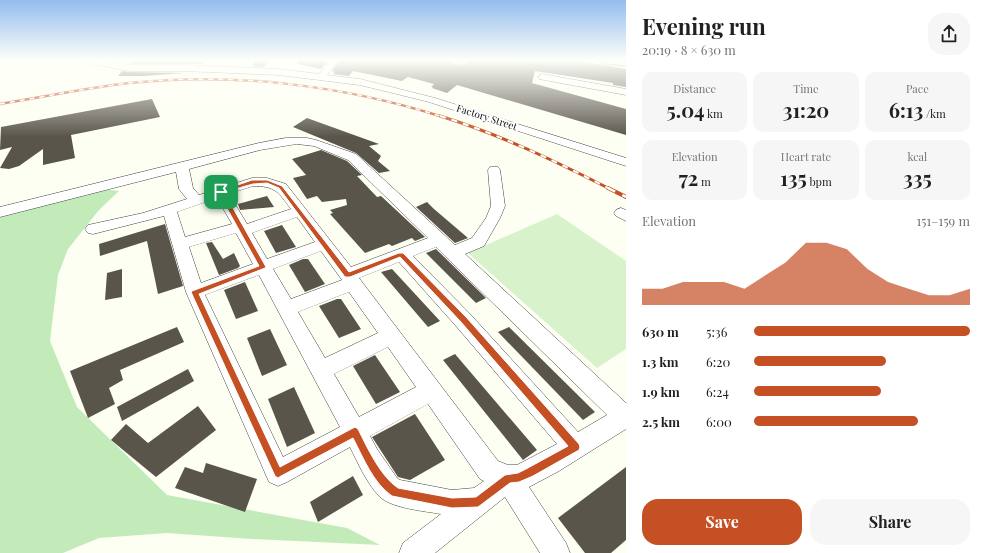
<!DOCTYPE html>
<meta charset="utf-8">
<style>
:root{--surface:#fff;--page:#f6f6f6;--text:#202124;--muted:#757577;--accent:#c45023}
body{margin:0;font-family:"Playfair Display",serif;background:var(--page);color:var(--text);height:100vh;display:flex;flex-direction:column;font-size:15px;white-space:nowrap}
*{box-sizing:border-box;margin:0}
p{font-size:13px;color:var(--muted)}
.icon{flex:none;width:22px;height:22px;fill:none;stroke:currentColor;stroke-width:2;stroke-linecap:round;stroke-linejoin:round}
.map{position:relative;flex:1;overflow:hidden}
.side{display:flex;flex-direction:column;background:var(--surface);width:360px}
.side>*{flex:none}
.pin{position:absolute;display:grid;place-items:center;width:34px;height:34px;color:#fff;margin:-17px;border-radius:8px;box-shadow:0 2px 6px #0006}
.round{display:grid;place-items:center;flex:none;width:42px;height:42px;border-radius:16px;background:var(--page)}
.headline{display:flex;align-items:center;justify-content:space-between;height:68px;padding:0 16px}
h1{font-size:22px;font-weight:700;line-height:30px}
.figures{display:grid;grid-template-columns:repeat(3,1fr);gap:6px;height:68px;padding:4px 16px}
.figures div{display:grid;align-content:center;border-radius:10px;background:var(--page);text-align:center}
.figures b{font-size:20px;font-weight:700}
.figures small{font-size:11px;font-weight:400}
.figures p{font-size:11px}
.chart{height:112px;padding:8px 16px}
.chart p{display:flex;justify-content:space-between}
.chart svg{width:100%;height:72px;margin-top:4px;fill:var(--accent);opacity:.7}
.cta{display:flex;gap:8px;margin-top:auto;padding:8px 16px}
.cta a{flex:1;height:46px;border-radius:16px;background:var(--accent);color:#fff;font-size:16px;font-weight:700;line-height:46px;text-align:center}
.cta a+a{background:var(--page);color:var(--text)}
ul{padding:0 16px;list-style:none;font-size:13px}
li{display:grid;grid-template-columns:64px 48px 1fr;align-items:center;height:30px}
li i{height:10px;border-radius:5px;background:var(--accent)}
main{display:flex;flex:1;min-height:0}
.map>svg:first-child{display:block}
.green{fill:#c3ebba}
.pitch{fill:#d8f2cc}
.building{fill:#59554b}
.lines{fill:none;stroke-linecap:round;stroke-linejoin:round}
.minor-casing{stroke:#424242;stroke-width:1}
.major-casing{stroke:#202020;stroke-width:2}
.minor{fill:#fff;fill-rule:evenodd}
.major{fill:#eefc65;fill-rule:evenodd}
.rail-far2-casing{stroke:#c45023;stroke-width:2.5}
.rail-far1-casing{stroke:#c45023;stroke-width:3}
.rail-casing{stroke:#c45023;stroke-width:4}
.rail-far2{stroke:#fff;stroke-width:1.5;stroke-dasharray:5;stroke-linecap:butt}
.rail-far1{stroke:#fff;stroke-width:2;stroke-dasharray:6;stroke-linecap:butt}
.rail{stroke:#fff;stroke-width:2.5;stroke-dasharray:8;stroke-linecap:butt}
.route{fill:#c45023;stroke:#fff;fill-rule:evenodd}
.labels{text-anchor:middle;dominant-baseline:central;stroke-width:4;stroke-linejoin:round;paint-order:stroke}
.far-street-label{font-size:10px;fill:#0f0f0f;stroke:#fff}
</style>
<main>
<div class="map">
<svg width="626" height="553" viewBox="0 0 626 553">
<rect width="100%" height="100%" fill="#fdfff2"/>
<!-- green -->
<path class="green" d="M102 189 119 191 99 210 68 249 58 275 50 341 77 407 167 495 347 528 380 545 252 539 167 533 99 538 63 553H0V215Z"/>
<!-- pitch -->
<path class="pitch" d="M557 214 626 261V349L597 368 468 253Z"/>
<!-- building -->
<g class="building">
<path d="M133 60H205L202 64H130Z"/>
<path d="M256 60H268L264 67 252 66Z"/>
<path d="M298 60H329L321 69 297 64Z"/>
<path d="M340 60H447L449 63 462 65 467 63 465 60H575L626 69V87L613 85V83L535 71 532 83 626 109V135L457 85 447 93 432 88 433 87H431L434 84 408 77 402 81 353 71 349 76 333 74 335 72 332 71Z"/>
<path d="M122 71 129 72 185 73 143 76H118Z"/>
<path d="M152 99 160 117 71 135 75 158 43 165V149L19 166 9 169 0 168 12 147 0 150 1 127Z"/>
<path d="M307 118 379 144 369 146 381 156 378 161 390 171 379 173 356 153 293 127Z"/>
<path d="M321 150 347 161 362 175 357 176 377 197 381 196 425 237 415 241 412 238 392 246 389 244 365 253 330 214 333 213 330 210 347 205 346 199 322 202 317 196 307 199 293 178 306 175 292 159Z"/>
<path d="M267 196 274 207 240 210 238 204Z"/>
<path d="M427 202 434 209 468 238 455 243 416 207Z"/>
<path d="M165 224 183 286 158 294 147 241 100 256 99 244Z"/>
<path d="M282 225 296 247 276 253 264 231Z"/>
<path d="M212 242 223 259 234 253 240 266 238 268 219 275 206 243Z"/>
<path d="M436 249 439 252 486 298 476 303 426 253Z"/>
<path d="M303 259H308L325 284 305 292 289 265Z"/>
<path d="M122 269V297L105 300 107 273Z"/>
<path d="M392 269 440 321 428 327 381 272Z"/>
<path d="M245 282 258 311 236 319 224 290Z"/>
<path d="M337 299H341L361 329 339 338 319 306Z"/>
<path d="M177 327 184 342 120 370 123 380 109 388 115 404 88 418 70 371Z"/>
<path d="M509 327 595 412 583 420 498 332Z"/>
<path d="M270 329 287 365 262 376 247 338Z"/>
<path d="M455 354 537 450 523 460 443 360Z"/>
<path d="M375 355 400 392 376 404 353 366Z"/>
<path d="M188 369 194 381 122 421 117 407Z"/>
<path d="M294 387 315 433 287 447 268 399Z"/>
<path d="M198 406 216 430 156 477 111 440 126 424 148 443Z"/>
<path d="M415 414 445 460 410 480 398 477 372 437Z"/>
<path d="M206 463 257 479 245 512 175 488 185 467 203 473Z"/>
<path d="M626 467V540L611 553H585L558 518Z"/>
<path d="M353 476 363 495 318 522 310 502Z"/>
</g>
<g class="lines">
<!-- minor casing -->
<g class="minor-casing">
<g id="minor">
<path d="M79 60H96L129 65H183L279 69 319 74 331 60H339L327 75 360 79 435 98 626 158V166L429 102 360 85 279 75 183 71H129L83 62Z"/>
<path d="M448 60H463L466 62 462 64 449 62Z"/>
<path d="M542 74 626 89V95L539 79 538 77Z"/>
<path d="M286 138H307L316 140 356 154 455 245 472 238 486 218 491 206 488 170 490 167H498L500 170 505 206 500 218 484 246 465 254 626 403V429L559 471 529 487 566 543 570 553H540L505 497 435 553H399L403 543 441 514C424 511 390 508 379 496 366 482 358 463 350 447L287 482 278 486 269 482 186 292 164 216 93 234 88 233 85 229 88 225 143 213 187 199 179 189 176 172 0 217V207L259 143ZM297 144 314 146 348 160 428 238 351 267 286 184 267 178H252L199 195 193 188 189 169 260 150ZM253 186C276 186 278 192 291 209L247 224 229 194ZM217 198 232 224 185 237 177 212ZM297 217 315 242 267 259 252 233ZM236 233 253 264 201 283 189 247ZM436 247 446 257 607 415 578 432 470 314 413 256ZM321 251 342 280 291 299 273 269ZM399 262 456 326 557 444 517 465H508L498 461 359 278ZM259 275 340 427 283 457 205 295ZM349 292 378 333 325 358 298 312ZM388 347 416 387 359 417 334 374ZM428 404 480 479 484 481 474 488 452 490 400 480 397 478 377 449 370 436Z"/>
<path d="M621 208 626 210V221L616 216 614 213 616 210Z"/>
</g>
</g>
<!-- major casing -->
<g class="major-casing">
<path id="major" d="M599 60H626V66L604 63Z"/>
</g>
<!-- minor -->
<use href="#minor" class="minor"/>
<!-- major -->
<use href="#major" class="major"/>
<!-- rail-far2 casing -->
<g class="rail-far2-casing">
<path id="rail-far2" d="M0 104C43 97 86 88 129 83 234 72 342 85 443 117"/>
</g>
<!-- rail-far1 casing -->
<g class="rail-far1-casing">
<path id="rail-far1" d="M440 116C499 134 555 161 610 189"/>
</g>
<!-- rail casing -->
<g class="rail-casing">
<path id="rail" d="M608 188 626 197"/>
</g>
<!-- rail-far2 -->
<use href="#rail-far2" class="rail-far2"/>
<!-- rail-far1 -->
<use href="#rail-far1" class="rail-far1"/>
<!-- rail -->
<use href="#rail" class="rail"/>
</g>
<!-- sky -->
<linearGradient id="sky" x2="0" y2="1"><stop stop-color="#93bcee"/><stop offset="0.44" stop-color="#fefff9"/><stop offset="1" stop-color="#fefff9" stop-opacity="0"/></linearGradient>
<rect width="626" height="137" fill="url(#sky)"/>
<!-- route -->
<path class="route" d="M252 180H267L282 186 349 272 399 253H403L466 317 579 444 580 447 579 450 533 476 519 482 510 483 478 507 452 508 392 496C373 483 363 457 353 438L281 476 278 478 275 476 191 292 192 291 259 266 218 192ZM267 183 279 188 345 277H350L400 257 461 322 568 446 526 469 518 473 505 475 476 497 452 498 398 488C380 476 367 447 358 429L355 427 280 467 199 294 265 268 266 267 224 192 253 184Z"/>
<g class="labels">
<!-- far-street labels -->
<g class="far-street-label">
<text transform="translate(487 117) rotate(18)">Factory Street</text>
</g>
</g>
</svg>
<div class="pin" style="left:221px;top:192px;background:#1e9e55"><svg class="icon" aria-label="arrive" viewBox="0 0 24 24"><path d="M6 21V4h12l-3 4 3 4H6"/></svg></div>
</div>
<section class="side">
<div class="headline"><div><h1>Evening run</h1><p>20:19 · 8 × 630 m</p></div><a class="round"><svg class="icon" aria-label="share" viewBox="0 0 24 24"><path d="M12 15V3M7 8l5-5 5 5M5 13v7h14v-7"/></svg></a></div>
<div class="figures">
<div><p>Distance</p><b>5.04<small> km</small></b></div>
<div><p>Time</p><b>31:20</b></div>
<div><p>Pace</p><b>6:13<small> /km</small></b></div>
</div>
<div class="figures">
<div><p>Elevation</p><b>72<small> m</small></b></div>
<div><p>Heart rate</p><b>135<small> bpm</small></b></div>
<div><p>kcal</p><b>335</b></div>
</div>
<div class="chart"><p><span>Elevation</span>151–159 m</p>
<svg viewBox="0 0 160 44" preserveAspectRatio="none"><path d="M0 44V34L10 34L20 30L30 30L40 30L50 34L60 26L70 18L80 6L90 6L100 10L110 22L120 30L130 34L140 38L150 38L160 34V44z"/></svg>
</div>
<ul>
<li><b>630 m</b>5:36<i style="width:100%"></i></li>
<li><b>1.3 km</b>6:20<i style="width:61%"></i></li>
<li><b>1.9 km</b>6:24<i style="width:59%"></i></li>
<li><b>2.5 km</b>6:00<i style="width:76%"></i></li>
</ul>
<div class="cta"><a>Save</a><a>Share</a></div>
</section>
</main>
